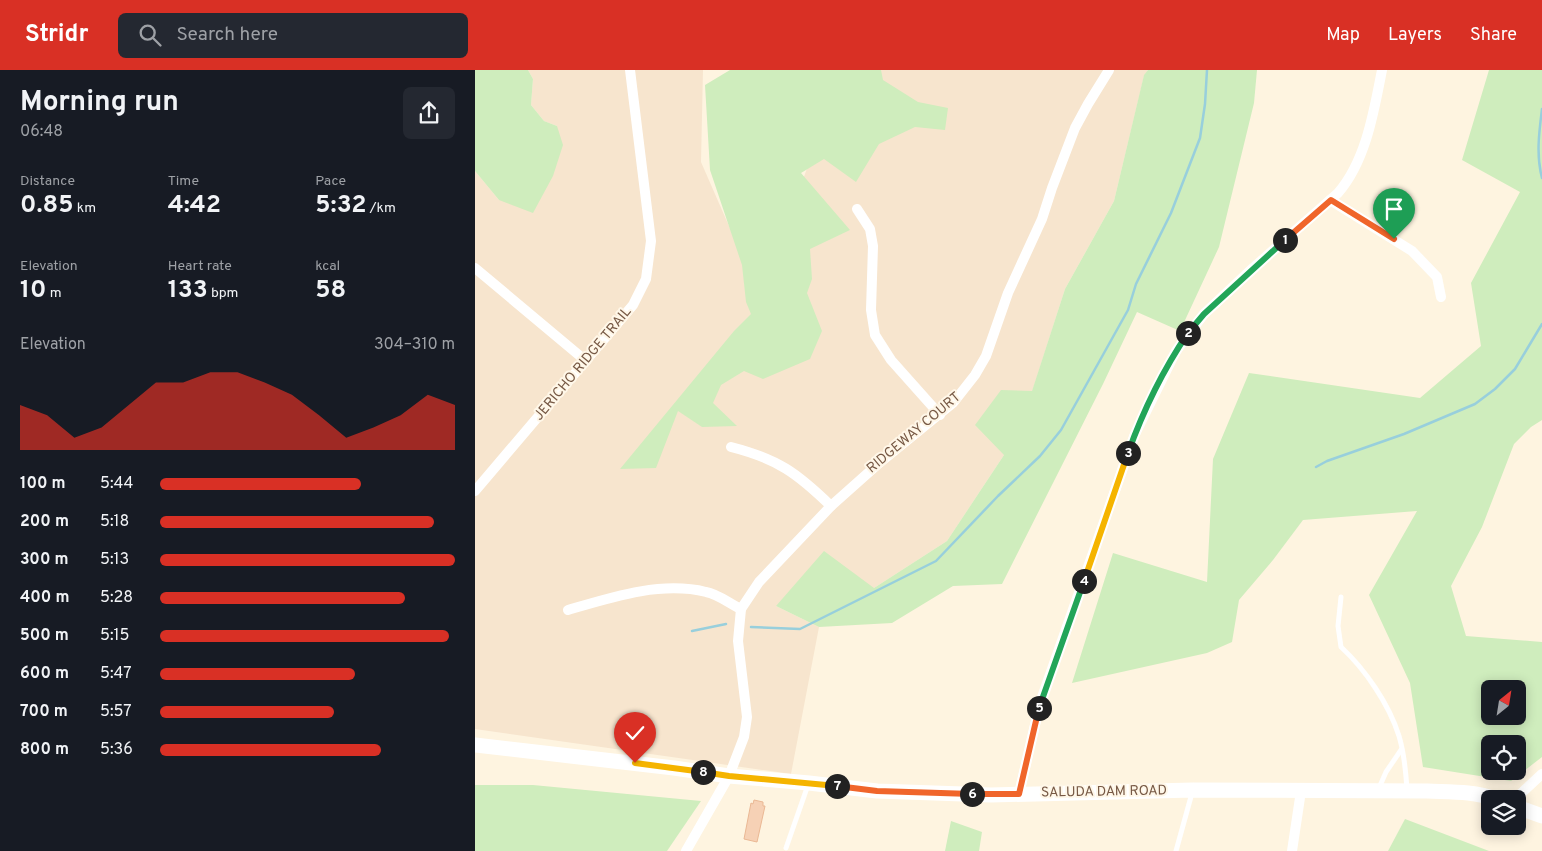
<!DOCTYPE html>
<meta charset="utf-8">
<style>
:root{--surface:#171b24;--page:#242831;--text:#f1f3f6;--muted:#9ea1a6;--accent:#d93025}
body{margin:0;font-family:Overpass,sans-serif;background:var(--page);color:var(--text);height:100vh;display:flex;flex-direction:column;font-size:19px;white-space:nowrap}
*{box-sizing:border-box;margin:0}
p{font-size:16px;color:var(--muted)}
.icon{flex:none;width:28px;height:28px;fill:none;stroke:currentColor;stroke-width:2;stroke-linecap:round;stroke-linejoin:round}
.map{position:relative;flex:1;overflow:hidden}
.side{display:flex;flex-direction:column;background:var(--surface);width:475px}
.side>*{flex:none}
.needle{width:32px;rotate:30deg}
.fabs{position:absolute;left:1006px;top:610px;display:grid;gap:10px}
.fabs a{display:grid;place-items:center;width:45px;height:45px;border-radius:8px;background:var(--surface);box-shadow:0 2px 12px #0003;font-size:25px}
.pin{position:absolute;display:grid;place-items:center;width:42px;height:42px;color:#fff;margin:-51px -21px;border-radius:50% 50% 50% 0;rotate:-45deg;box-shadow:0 0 5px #0007}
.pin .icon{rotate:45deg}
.km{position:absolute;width:25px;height:25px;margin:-12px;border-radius:50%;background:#222;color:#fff;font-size:14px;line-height:25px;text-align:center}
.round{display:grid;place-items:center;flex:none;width:52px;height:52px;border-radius:8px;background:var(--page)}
.summary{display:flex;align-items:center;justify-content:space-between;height:85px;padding:0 20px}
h1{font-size:28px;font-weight:700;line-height:38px}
.stats{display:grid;grid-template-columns:repeat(3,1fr);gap:8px;height:85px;padding:5px 20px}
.stats div{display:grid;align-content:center}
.stats b{font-size:25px;font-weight:700}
.stats small{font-size:14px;font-weight:400}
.stats p{font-size:14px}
.chart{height:140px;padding:10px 20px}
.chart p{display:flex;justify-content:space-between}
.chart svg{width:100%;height:90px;margin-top:5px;fill:var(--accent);opacity:.7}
ul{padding:0 20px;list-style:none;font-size:16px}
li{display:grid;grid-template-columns:80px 60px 1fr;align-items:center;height:38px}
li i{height:12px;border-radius:6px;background:var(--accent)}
header{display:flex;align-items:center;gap:30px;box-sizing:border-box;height:70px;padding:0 25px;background:var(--accent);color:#fff}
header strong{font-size:24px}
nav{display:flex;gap:28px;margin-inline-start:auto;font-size:18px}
.search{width:350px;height:45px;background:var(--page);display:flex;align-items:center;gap:12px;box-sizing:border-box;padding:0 18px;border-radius:8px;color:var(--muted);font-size:19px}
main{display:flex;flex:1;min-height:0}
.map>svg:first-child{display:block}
.residential{fill:#f7e5ce}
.green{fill:#cfedbd;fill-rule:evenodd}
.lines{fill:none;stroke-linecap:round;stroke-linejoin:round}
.stream{stroke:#98cfdc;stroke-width:2.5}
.building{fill:#f6d1b5;stroke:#eab894}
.lane{stroke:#fff;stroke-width:5}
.street{stroke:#fff;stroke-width:10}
.secondary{stroke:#fff;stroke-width:15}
.split-1-casing{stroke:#fff;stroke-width:10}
.split-2-casing{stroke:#fff;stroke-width:10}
.split-3-casing{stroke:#fff;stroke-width:10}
.split-4-casing{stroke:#fff;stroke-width:10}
.split-5-casing{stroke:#fff;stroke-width:10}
.split-6-casing{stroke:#fff;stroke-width:10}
.split-7-casing{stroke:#fff;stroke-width:10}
.split-8-casing{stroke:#fff;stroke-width:10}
.split-9-casing{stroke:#fff;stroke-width:10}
.split-1{stroke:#f0652b;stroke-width:6}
.split-2{stroke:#22a559;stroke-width:6}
.split-3{stroke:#22a559;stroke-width:6}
.split-4{stroke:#f5b400;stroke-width:6}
.split-5{stroke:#22a559;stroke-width:6}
.split-6{stroke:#f0652b;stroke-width:6}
.split-7{stroke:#f0652b;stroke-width:6}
.split-8{stroke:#f5b400;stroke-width:6}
.split-9{stroke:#f5b400;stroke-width:6}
.labels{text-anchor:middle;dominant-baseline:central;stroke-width:4;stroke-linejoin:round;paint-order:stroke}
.street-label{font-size:14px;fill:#775945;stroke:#fff7e8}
</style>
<header>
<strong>Stridr</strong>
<div class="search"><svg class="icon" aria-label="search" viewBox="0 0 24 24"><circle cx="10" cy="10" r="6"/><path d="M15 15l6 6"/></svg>Search here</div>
<nav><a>Map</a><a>Layers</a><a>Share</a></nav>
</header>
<main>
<section class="side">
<div class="summary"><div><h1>Morning run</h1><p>06:48</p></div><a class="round"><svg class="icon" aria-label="share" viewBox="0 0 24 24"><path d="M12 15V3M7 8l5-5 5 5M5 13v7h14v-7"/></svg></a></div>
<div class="stats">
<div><p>Distance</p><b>0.85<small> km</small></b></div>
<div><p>Time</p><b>4:42</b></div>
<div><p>Pace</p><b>5:32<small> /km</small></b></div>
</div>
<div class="stats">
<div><p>Elevation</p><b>10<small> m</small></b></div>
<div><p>Heart rate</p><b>133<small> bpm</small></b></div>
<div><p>kcal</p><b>58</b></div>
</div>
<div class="chart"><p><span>Elevation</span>304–310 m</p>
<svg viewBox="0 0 160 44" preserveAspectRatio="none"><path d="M0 44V22L10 27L20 38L30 33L40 22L50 11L60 11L70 6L80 6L90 11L100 17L110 27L120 38L130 33L140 27L150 17L160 22V44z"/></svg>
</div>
<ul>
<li><b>100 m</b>5:44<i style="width:68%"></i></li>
<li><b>200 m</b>5:18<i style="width:93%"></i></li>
<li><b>300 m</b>5:13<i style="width:100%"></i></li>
<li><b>400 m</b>5:28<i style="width:83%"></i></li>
<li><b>500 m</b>5:15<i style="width:98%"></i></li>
<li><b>600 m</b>5:47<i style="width:66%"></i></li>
<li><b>700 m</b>5:57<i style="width:59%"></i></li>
<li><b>800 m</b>5:36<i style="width:75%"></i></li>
</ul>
</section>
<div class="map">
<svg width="1067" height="781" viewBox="0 0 1067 781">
<rect width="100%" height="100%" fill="#fef4e0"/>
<!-- residential -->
<path class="residential" d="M53 0H228L226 92 285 227 368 0H673L669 6 639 131 590 219 557 322 529 385 472 471 399 518 301 536 344 557 316 704 0 659V101L24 130 82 56 69 51 56 35 58 9Z"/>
<!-- green -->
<g class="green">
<path d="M0 0H53L58 9 56 35 69 51 82 56 88 75 78 106 58 143 24 130 0 101Z"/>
<path d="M255 0H406L408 10 443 32 473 38 470 60 440 57 404 74 381 112 349 89 326 103 375 160 335 179 337 209 332 223 347 261 335 289 288 309 269 301 246 315 238 333 262 356 227 357 203 341 181 398 145 399 259 261 276 244 271 232 267 195 235 100 230 15Z"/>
<path d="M673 0H782L779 33 744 177 705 261 662 242 628 314 527 514 478 516 417 553 344 557 301 536 349 481 399 518 472 471 529 385 500 355 526 320 557 321 590 219 639 131 669 5Z"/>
<path d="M1014 0H1067V350L1056 357 1039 374 1007 457 976 516 991 566 1067 572V687L1036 711 948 697 935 613 894 525 942 441 828 450 798 490 764 530 757 572 732 583 597 613 638 483 732 512 738 389 774 303 945 328 1006 276 996 213 1045 122 987 90ZM1015 619H1042V646H1015ZM1015 674H1042V701H1015Z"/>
<path d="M0 715H58L226 731 192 781H0Z"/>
<path d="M930 749 1014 781H913Z"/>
<path d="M476 751 507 762 504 781H470Z"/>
</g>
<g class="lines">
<!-- stream -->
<g class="stream">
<path d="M1067 39C1064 63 1061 85 1067 108"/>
<path d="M841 397 852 391 929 364 1000 334 1020 319 1040 299 1067 254"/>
<path d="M276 557 325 559 461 491 523 426 565 386 586 360 653 240 661 214 696 143 725 68 730 34 732 0"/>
<path d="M217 561 251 554"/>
</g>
</g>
<!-- building -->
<path class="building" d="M279 730 288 732V736H290L282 772 269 769 276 733 278 734Z"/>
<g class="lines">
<!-- lane -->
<g class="lane">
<path d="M866 527 863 556 866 577C890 599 914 634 924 666 929 683 931 702 932 720"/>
<path d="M904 718 911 702 926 680"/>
<path d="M311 778 333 715"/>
<path d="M701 781 717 723"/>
</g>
<!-- street -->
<g class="street">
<path d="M855 130 937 181 962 207 966 227"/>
<path d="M382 139 395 159 398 176 396 240 400 265 416 290 465 345"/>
<path d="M0 198 111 291"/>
<path d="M256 377C303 389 322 403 356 436"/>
<path d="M0 421 158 235 171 209 176 171 155 0"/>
<path d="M93 540C137 527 186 511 231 522 243 524 255 534 266 539"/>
<path d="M544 724 565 633 660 364 701 281 729 244 778 198 863 123C891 91 899 41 907 0"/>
<path d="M1040 729 1067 704"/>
<path d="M211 781 254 706 269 667 272 647 263 571 266 539 284 512 356 436 402 395 478 333 500 305 511 286 533 223 567 149 577 118 600 58 613 34 634 0"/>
<path d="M817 781 826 721"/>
</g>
<!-- secondary -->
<g class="secondary">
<path d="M0 675 199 698 254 706 334 713 402 721 516 725 718 720 953 721C975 722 999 721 1020 729"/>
<path d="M1042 737 1067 746"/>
</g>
</g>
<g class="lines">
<!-- split-1 casing -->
<g class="split-1-casing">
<path id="split-1" d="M810 170 856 130 919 169"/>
</g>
<!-- split-2 casing -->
<g class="split-2-casing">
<path id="split-2" d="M713 263 729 244 810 170"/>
</g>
<!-- split-3 casing -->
<g class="split-3-casing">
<path id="split-3" d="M653 383C668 341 688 300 713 263"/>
</g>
<!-- split-4 casing -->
<g class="split-4-casing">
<path id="split-4" d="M609 511 653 383"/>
</g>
<!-- split-5 casing -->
<g class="split-5-casing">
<path id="split-5" d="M564 638 609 511"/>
</g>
<!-- split-6 casing -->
<g class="split-6-casing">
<path id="split-6" d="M497 724H544L564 638"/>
</g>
<!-- split-7 casing -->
<g class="split-7-casing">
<path id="split-7" d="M362 716 402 721 497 724"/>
</g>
<!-- split-8 casing -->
<g class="split-8-casing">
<path id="split-8" d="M228 702 254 706 362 716"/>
</g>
<!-- split-9 casing -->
<g class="split-9-casing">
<path id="split-9" d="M160 693 228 702"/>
</g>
<!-- split-1 -->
<use href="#split-1" class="split-1"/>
<!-- split-2 -->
<use href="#split-2" class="split-2"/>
<!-- split-3 -->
<use href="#split-3" class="split-3"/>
<!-- split-4 -->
<use href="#split-4" class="split-4"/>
<!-- split-5 -->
<use href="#split-5" class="split-5"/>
<!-- split-6 -->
<use href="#split-6" class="split-6"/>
<!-- split-7 -->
<use href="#split-7" class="split-7"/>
<!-- split-8 -->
<use href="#split-8" class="split-8"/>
<!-- split-9 -->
<use href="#split-9" class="split-9"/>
</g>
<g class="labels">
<!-- street labels -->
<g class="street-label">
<text transform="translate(108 294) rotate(-50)">JERICHO RIDGE TRAIL</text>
<text transform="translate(439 363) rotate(-40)">RIDGEWAY COURT</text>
<text transform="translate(629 722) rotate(-1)">SALUDA DAM ROAD</text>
</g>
</g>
</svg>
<div class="fabs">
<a><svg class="needle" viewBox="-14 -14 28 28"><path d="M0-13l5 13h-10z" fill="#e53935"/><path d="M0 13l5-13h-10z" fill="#9ea1a6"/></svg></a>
<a><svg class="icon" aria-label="locate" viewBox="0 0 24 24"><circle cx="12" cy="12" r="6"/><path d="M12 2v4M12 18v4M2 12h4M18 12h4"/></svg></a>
<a><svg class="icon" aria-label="layers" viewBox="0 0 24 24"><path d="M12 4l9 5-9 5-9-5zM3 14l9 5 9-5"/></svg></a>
</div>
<div class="pin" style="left:919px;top:169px;background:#1e9e55"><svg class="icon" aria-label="arrive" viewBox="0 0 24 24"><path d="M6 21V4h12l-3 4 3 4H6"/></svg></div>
<div class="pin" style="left:160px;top:693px;background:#d93025"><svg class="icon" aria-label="check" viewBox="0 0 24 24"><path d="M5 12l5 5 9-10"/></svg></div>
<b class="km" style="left:810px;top:170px">1</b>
<b class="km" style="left:713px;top:263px">2</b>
<b class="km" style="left:653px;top:383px">3</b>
<b class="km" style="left:609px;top:511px">4</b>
<b class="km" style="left:564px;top:638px">5</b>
<b class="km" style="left:497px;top:724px">6</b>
<b class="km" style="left:362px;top:716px">7</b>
<b class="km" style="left:228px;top:702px">8</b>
</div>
</main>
